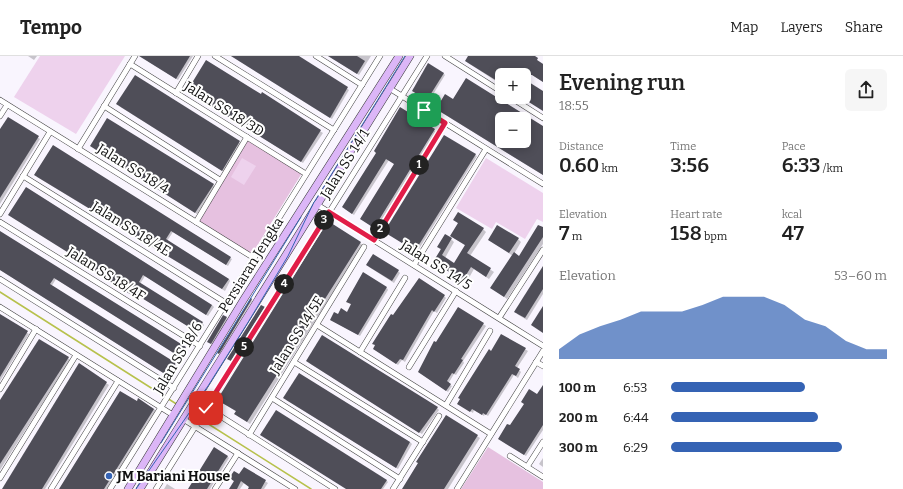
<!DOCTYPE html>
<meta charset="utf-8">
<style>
:root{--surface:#fff;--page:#f6f6f6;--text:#222;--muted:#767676;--line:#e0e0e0;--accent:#3563b4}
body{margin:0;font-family:Bitter,serif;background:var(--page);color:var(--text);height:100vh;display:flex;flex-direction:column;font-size:15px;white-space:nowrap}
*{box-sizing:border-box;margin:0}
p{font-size:13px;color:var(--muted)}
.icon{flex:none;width:22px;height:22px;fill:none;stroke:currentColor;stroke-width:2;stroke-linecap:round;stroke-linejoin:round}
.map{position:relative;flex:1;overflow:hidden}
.side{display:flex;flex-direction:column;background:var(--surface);width:360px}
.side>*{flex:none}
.buttons{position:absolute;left:495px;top:12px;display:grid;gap:8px}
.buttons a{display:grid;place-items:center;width:36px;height:36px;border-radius:6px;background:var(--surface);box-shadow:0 2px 10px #0003;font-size:20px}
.pin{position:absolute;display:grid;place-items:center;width:34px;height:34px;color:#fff;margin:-17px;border-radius:8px;box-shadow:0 2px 6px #0006}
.km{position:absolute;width:20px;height:20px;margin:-10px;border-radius:50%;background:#222;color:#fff;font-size:11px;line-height:20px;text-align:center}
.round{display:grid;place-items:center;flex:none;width:42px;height:42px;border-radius:6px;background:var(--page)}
.overview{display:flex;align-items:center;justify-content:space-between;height:68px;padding:0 16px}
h1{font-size:22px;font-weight:600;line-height:30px}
.figures{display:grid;grid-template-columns:repeat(3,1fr);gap:6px;height:68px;padding:4px 16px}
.figures div{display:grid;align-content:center}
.figures b{font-size:20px;font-weight:600}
.figures small{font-size:11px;font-weight:400}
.figures p{font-size:11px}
.chart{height:112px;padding:8px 16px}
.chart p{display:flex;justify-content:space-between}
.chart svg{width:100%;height:72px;margin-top:4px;fill:var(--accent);opacity:.7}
ul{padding:0 16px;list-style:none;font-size:13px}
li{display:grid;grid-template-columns:64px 48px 1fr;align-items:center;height:30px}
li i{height:10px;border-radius:5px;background:var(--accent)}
header{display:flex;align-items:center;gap:24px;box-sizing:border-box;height:56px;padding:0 20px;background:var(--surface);border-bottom:1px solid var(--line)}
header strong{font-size:19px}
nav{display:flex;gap:22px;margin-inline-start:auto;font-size:14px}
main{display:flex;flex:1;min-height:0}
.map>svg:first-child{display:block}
.green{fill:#e6c1e0}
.pitch{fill:#eed2ed}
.shadow{fill:#0003;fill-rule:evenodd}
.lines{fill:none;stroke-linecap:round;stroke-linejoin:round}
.stream{stroke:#b7c14c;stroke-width:1.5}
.building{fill:#4f4e58;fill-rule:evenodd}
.street-casing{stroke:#434343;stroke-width:6}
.secondary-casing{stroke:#323232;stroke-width:8}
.street{stroke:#fff;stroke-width:5}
.secondary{stroke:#dcb6f7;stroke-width:7}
.tram{stroke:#3563b4;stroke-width:1}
.route-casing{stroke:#fff;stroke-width:8}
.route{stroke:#e11d48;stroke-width:5}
.poi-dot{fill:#3563b4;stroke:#fff;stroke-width:1.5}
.labels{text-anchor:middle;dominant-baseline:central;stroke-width:4;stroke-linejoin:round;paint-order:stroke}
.street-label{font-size:14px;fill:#101010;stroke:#fff}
.poi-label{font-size:14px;font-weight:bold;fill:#101010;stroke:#fff;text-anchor:start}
</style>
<header>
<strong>Tempo</strong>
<nav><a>Map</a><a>Layers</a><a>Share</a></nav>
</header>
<main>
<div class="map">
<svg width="543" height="433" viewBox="0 0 543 433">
<rect width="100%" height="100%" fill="#f9f5fe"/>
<!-- green -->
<g class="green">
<path d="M248 84 302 117 252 198 198 166Z"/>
<path d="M488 391 543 426V433H461Z"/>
</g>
<!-- pitch -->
<g class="pitch">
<path d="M40 0H125L76 78 14 41Z"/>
<path d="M242 102 256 110 244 129 231 121Z"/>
<path d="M486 102 543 137V166L537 163 525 183 496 166 492 173 456 152Z"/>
</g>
<!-- shadow -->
<g class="shadow">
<path d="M28 0H37L34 4Z"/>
<path d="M146 0H193L178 24 146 4Z"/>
<path d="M231 0H297L349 34 332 63Z"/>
<path d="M328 0H371L359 19Z"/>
<path d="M469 0H531L543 8V26L531 18 526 26 543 36V54L522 41H524V19H502V29L468 7 466 5Z"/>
<path d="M443 17 445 19 429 45 415 37Z"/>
<path d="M466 23 543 73V119L439 55 453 44ZM502 63H524V85H502Z"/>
<path d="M190 37 261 40 262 38 323 77 303 107Z"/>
<path d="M119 50 239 86 241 88 224 116Z"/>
<path d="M8 62 40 83 0 148V75Z"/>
<path d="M434 74 436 76 376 173 363 164 395 108 389 104 354 159 345 153 377 97Z"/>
<path d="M53 90 230 202 232 203 228 210 173 176 167 185 229 223 230 225 225 235 37 121Z"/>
<path d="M91 90 213 129 215 131 197 158Z"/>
<path d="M475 99 477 100 417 196 387 177Z"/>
<path d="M27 132 212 249 214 251 208 260 145 220 140 228 202 267 204 269 199 277 134 237 133 240 74 203 72 201 73 199Z"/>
<path d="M454 164 483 173 486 176 470 200 494 216 489 223 474 213 466 227 434 206 441 194 438 191 451 183 454 186 445 202 454 208 466 190 451 180 459 168Z"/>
<path d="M329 166 363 189 250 368 238 360 237 356 221 346Z"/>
<path d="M543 173V188L507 243 492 232 513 200 489 184 518 183 521 186 514 198 520 201Z"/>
<path d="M0 177 185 292 187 294 182 302 56 223 51 231 175 308 177 310 170 321 0 214Z"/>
<path d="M369 211 398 215 400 217 394 227Z"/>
<path d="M543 211V238L527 264 517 258Z"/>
<path d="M387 232 388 234 360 280 331 264 347 257 352 249 348 246Z"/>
<path d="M444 240 446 242 437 257 434 255 405 306 402 304 398 309 376 294 394 260Z"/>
<path d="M251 243 252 245 220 297 218 296Z"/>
<path d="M264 252H265L232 305 228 303Z"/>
<path d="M459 252 486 270 463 305 464 307 456 319 454 318 448 328 452 330 448 336 419 316Z"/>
<path d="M224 260 227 263 212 288 208 286Z"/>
<path d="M0 261 29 278 0 325Z"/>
<path d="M502 279 528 295 517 312 521 316 518 322 514 319 488 360 485 358 484 360 474 354 473 357 461 349Z"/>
<path d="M68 302 70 304 0 414V346Z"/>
<path d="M309 307 437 352 439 354 422 378Z"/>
<path d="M79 309 109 329 45 433H4Z"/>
<path d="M299 319 410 386 412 388 398 413 286 344Z"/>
<path d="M543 330V374L526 400 501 384 525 348 538 339Z"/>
<path d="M137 346 153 352 156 355 108 433H60Z"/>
<path d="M446 360 480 382 448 433H403Z"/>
<path d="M227 400 229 402 210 433H189Z"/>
<path d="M543 402V411L539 408Z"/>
<path d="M244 412 268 427 264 433H248L249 430 244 427 240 433H230L235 426 230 422 239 419Z"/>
<path d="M386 424 388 426 383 433H346Z"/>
<path d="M167 428 175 433H164Z"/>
</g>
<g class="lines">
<!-- stream -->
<g class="stream">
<path d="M0 236 178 349"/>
<path d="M191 357 311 433"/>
</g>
</g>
<!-- building -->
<g class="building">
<path d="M139 0H190L176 23Z"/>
<path d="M231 0H299L348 31 330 62Z"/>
<path d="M328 0H357L365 5 357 18Z"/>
<path d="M468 0H535L538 2 537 4 543 8V26L532 19H502V28L465 5Z"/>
<path d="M206 4 261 38 262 36 321 74 301 106 187 35Z"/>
<path d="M428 7 444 17 427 44 412 35Z"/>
<path d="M135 19 240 85 222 115 116 48Z"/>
<path d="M466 22 543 70V119L436 53 445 38 453 43ZM501 63H524V85H502V73L496 70Z"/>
<path d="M524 23 543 35V55L524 43Z"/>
<path d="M400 51 435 73 374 172 360 163 394 108 386 103 352 158 342 151 376 97 374 95Z"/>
<path d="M8 61 39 80 0 142V73Z"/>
<path d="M107 62 214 128 195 157 90 90Z"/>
<path d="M444 79 476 98 415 195 384 176Z"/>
<path d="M53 89 231 201 226 209 171 175 166 183 229 223 222 233 34 119Z"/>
<path d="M26 131 212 249 206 259 143 219 139 226 203 266 197 276 132 236 130 238 71 201 72 199 8 159Z"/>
<path d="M458 156 484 172 467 197 491 212 486 221 471 211 463 224 433 206 441 193 437 191 445 178 452 182 442 199 454 207 465 189 450 180 458 167 453 164Z"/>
<path d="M328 165 361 186 247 366 234 358 236 355 217 344Z"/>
<path d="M497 169 519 182 509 197 488 184Z"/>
<path d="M538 169 543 171V181L504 241 490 232 514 196 519 200Z"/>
<path d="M0 175 186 291 180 301 54 222 50 228 176 307 168 320 0 214Z"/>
<path d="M373 198 399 214 392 225 366 209Z"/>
<path d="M543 210V233L525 262 514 256Z"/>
<path d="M363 216 387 231 358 279 330 264 334 256 338 258 341 252 347 256 351 248 346 246Z"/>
<path d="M419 222 445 239 434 256 432 254 403 304 400 303 396 308 373 293 375 289 372 288 391 258 393 259Z"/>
<path d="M251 242 252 243 219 298 217 297Z"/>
<path d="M261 249 265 251 231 305 227 303Z"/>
<path d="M543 250V277L531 269Z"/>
<path d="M458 251 484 267 461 303 463 304 454 318 452 317 447 325 451 328 446 335 418 316 434 285 436 286Z"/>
<path d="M0 258 28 275 0 321Z"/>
<path d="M223 259 227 261 211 288 207 286Z"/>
<path d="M501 278 526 292 515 310 520 313 516 320 512 318 486 359 483 357 482 359 472 353 470 356 457 348 460 343 458 342 489 293 491 295Z"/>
<path d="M322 279 438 351 419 377 306 305Z"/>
<path d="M39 283 69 301 0 408V344Z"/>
<path d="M79 307 107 326 50 420 42 433H2Z"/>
<path d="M299 317 410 386 396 412 283 342Z"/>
<path d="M543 329V369L524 399 498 383 507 368 510 369 524 348 521 346 529 333 537 338Z"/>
<path d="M120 335 137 345 138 342 154 353 104 433H59Z"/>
<path d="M276 354 387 424 381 433H346L260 379Z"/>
<path d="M446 359 478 379 444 433H402L418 407 416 406Z"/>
<path d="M214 391 228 400 225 404 207 433H188Z"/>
<path d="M244 411 266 424 261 433H248L249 431 241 425 237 433H229L234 425 229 422 234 415 239 418Z"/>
</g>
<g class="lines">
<!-- street casing -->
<g class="street-casing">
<g id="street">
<path d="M215 0 334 74"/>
<path d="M316 0 362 29"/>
<path d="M445 0 502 36"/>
<path d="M130 8 306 118"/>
<path d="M389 32 543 128"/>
<path d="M176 37 198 0"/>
<path d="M510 41 543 62"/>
<path d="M0 44 254 202"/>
<path d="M104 50 220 124"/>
<path d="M0 60 7 49"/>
<path d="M78 93 135 0"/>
<path d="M23 120 226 247"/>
<path d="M316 148 543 290"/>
<path d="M0 158 50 76"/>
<path d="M0 166 200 290"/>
<path d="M196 166 247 81"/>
<path d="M374 184 445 67"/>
<path d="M414 209 486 93"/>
<path d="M0 223 174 332"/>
<path d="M0 251 173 359"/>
<path d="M499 262 543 194"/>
<path d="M317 269 491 378"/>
<path d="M360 296 405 222"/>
<path d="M294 306 423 386"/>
<path d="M536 306 543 310"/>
<path d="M409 311 456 235"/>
<path d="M0 333 36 273"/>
<path d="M272 342 400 423"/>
<path d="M195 344 335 433"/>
<path d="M446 349 490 275"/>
<path d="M183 363 295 433"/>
<path d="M249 379 364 191"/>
<path d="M510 400 543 421"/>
<path d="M527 411 543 386"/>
<path d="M0 422 76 299"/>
<path d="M51 433 118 325"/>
<path d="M110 433 380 0"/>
<path d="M156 433 427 0"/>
<path d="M215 433 238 397"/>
<path d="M393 433 439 360"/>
<path d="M457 433 543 295"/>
</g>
</g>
<!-- secondary casing -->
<g class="secondary-casing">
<g id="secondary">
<path d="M128 433 244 243 399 0"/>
<path d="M140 433 410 0"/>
</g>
</g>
<!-- street -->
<use href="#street" class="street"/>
<!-- secondary -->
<use href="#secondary" class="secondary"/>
<!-- tram -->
<g class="tram">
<path d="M161 387 301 161"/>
<path d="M136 433 208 330 247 268 288 200 313 148 405 0"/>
</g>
</g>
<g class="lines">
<!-- route casing -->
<g class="route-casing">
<path id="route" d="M206 352 329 156 374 184 445 67 424 54"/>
</g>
<!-- route -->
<use href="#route" class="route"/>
</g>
<!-- markers -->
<circle class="poi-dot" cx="109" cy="420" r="4"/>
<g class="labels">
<!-- street labels -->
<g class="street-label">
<text transform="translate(224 53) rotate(32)">Jalan SS 18/3D</text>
<text transform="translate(345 108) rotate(-58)">Jalan SS 14/1</text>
<text transform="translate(133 113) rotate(32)">Jalan SS 18/4</text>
<text transform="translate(131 173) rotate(32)">Jalan SS 18/4E</text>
<text transform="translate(251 209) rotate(-58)">Persiaran Jengka</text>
<text transform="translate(436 209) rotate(32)">Jalan SS 14/5</text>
<text transform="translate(106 218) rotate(32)">Jalan SS 18/4F</text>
<text transform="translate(297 279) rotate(-58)">Jalan SS 14/5E</text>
<text transform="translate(178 302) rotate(-59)">Jalan SS 18/6</text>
</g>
<!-- poi labels -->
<g class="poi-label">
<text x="117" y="420">JM Bariani House</text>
</g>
</g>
</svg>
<div class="buttons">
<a>+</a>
<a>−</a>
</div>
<div class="pin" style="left:424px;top:54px;background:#1e9e55"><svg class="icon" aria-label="arrive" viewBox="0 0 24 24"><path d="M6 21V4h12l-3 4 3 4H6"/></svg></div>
<div class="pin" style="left:206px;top:352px;background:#d93025"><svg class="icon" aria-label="check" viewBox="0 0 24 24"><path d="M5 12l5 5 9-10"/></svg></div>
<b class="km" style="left:419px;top:109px">1</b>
<b class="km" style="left:380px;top:173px">2</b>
<b class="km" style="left:324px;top:164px">3</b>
<b class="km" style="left:284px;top:228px">4</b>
<b class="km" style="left:244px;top:291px">5</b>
</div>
<section class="side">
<div class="overview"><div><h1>Evening run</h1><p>18:55</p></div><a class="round"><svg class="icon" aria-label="share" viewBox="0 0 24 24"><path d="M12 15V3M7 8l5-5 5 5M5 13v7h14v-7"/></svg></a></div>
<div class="figures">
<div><p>Distance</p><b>0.60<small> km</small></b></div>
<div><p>Time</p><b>3:56</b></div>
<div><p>Pace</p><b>6:33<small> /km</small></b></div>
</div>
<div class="figures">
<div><p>Elevation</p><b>7<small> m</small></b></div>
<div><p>Heart rate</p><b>158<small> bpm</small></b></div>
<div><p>kcal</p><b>47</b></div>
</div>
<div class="chart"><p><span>Elevation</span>53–60 m</p>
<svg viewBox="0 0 160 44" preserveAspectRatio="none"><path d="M0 44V38L10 29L20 24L30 20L40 15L50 15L60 15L70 11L80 6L90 6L100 6L110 11L120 20L130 24L140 33L150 38L160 38V44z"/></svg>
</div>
<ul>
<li><b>100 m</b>6:53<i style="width:62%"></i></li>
<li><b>200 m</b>6:44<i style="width:68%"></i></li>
<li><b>300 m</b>6:29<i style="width:79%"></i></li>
</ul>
</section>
</main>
